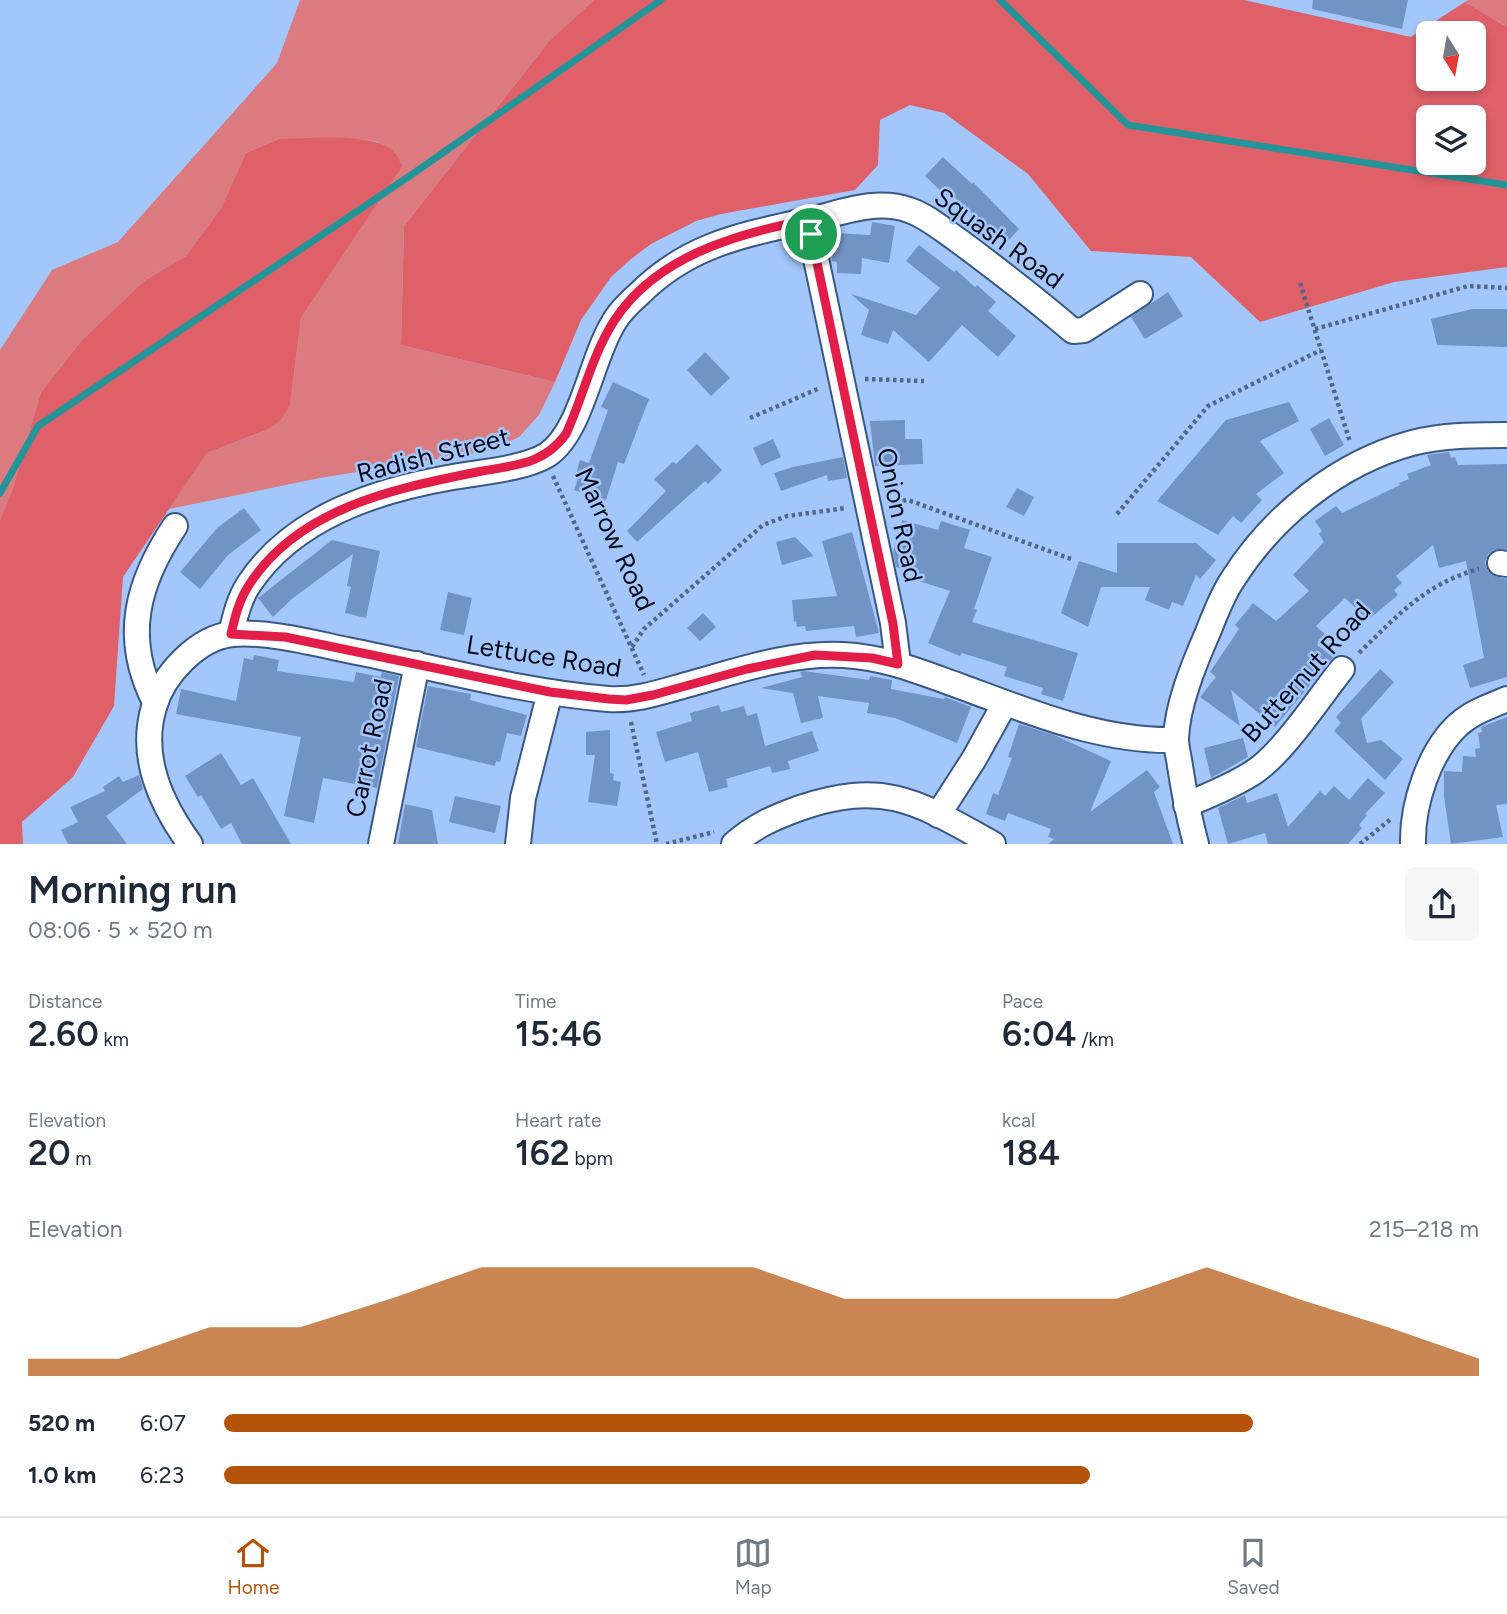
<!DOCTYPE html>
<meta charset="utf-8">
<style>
:root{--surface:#fff;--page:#f6f6f7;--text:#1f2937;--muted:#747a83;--line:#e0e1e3;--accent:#b45309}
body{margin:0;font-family:Figtree,sans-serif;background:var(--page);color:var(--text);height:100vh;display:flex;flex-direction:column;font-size:26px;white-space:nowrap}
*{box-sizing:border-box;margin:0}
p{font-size:23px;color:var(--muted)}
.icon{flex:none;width:38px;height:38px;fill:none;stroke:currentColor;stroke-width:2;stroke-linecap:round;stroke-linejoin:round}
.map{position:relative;height:844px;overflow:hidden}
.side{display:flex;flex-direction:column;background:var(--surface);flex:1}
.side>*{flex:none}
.needle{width:46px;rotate:169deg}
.controls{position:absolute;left:1416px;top:21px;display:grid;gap:14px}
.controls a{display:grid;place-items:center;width:70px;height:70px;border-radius:10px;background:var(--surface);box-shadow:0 4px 10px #0003;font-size:35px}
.pin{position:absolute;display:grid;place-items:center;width:60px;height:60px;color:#fff;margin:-30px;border:4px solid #fff;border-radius:50%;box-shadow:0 2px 7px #0007}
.round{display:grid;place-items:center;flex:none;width:74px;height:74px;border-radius:10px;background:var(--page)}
.headline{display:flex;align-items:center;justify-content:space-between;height:119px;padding:0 28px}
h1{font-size:38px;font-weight:600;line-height:52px}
.figures{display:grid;grid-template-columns:repeat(3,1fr);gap:10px;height:119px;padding:7px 28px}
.figures div{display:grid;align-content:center}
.figures b{font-size:35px;font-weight:600}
.figures small{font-size:19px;font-weight:400}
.figures p{font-size:19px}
.chart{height:196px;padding:14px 28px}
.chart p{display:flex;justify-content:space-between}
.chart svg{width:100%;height:126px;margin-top:7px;fill:var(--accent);opacity:.7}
ul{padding:0 28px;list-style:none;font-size:23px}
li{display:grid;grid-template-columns:112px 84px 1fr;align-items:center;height:52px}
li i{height:18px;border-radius:9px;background:var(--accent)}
.dock{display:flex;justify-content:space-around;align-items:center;height:98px;border-top:2px solid var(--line);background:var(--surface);font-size:19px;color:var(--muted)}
.dock a{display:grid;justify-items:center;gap:4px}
.dock .selected{color:var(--accent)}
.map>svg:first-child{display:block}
.green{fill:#db7b80}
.forest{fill:#e0606a;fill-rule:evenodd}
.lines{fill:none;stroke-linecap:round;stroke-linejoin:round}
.stream{stroke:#239598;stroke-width:7}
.building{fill:#7294c4}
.street-casing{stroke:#3a5885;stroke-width:28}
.path{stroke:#52688a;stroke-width:4.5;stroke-dasharray:3.5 3.5;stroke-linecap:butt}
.street{stroke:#fff;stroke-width:24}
.route-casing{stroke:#fff;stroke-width:14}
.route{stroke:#e11d48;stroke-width:9}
.labels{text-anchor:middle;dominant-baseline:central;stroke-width:5;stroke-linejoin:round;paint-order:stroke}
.street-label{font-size:26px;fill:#020b1c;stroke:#a4c7fb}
</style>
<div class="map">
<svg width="1507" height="844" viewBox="0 0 1507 844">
<rect width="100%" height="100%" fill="#a4c7fb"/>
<!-- green -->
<g class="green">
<path d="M300 0H594L550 40 404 226 401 345 555 382 539 415 519 437 492 450 320 478 169 509 207 453 264 431 290 405 301 318 403 166 394 152 377 142 361 139H279L246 153 221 208 186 256 144 281 82 340 41 392 13 488 0 520V350L52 270 118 242 277 63Z"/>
<path d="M1468 0H1507V27L1465 2Z"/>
</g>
<!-- forest -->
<g class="forest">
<path d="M594 0H1244L1411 37 1465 2 1507 27V267L1394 282 1260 322 1191 257 1091 251 1028 174 944 113 910 105 880 120 878 165 855 190 721 214 696 221 651 244 631 259 611 277 581 320 555 382 401 345 404 226 550 40ZM1428 33H1474V79H1428ZM1428 117H1474V163H1428Z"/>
<path d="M279 139C308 139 373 131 394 152 398 156 400 162 403 166L301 318 290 405 281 420 264 431 207 453 123 577 114 706 73 777 22 822 23 844H0V520L13 488 41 392 82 340 144 281 186 256 221 208 246 153Z"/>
</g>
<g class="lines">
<!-- stream -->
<g class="stream">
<path d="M1000 0 1128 125 1507 185"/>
<path d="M0 493 38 426 414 173 661 0"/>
</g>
</g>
<!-- building -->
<g class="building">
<path d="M1313 0H1408L1402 29 1312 9Z"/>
<path d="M943 157 972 184 973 182 1019 229 1005 244 950 193 946 196 925 176Z"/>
<path d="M872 222 895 226 889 263 862 258 861 274 837 273V262L832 261 834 233 870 235Z"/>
<path d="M919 245 954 272 956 270 975 287 977 285 996 302 988 311 1016 336 998 357 962 325 929 362 893 330 888 344 861 335 869 310 851 294 916 315 940 288 906 261Z"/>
<path d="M1168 292 1183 316 1145 339 1131 317Z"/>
<path d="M1472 309H1507V347L1437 345 1431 319Z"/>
<path d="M705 352 730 378 711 396 687 370Z"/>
<path d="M613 382 649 399 624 464 618 462 606 500 574 490 578 479 575 478 580 460 589 463 608 410 601 407Z"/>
<path d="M1289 402 1299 421 1260 441 1284 473 1256 494 1262 500 1241 523 1233 516 1218 535 1157 501 1226 420Z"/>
<path d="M1329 418 1344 445 1325 456 1310 429Z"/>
<path d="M905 420V439H922L923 464 875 466 870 421Z"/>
<path d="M773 439 781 457 761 466 753 448Z"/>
<path d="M697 444 722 470 708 484 705 481 637 542 627 531 666 491 654 479 673 462 676 464Z"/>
<path d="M1449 452 1451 458 1455 457 1458 465 1507 464V549L1494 550 1488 554 1485 562 1487 569 1491 575 1507 579V677L1470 688 1463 665 1484 658 1466 561 1439 568 1433 545 1396 576 1402 583 1394 590 1398 595 1368 620 1345 598 1316 626 1326 635 1317 645 1333 657 1275 727 1231 690 1240 726 1200 697 1216 677 1210 672 1239 629 1235 625 1253 603 1276 621 1309 591 1293 575 1324 542 1319 534 1322 531 1315 521 1336 506 1342 513 1400 485 1399 483 1409 479 1407 474 1431 465 1427 455Z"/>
<path d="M843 457 847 478 828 481 827 475 781 491 774 473 793 467Z"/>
<path d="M1017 488 1034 497 1024 516 1006 507Z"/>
<path d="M244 508 261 530 228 555 200 589 180 572 217 528Z"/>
<path d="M902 520 938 530 941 521 970 530 964 548 992 557 974 609 977 610 972 622 1078 653 1063 701 1041 694 1043 688 1004 676 1007 667 962 653 960 656 928 643 950 591 919 581 922 575 896 567 893 552Z"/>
<path d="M852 532 879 633 856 637 854 626 806 631 805 626 797 627 796 621 794 622 792 600 837 596 822 541Z"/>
<path d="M795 537 814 556 782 565 776 542Z"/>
<path d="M332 540 380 551 366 618 345 613 351 587 347 586 353 554 293 598 273 617 258 598Z"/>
<path d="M1117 543H1196L1216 560 1200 579 1196 575 1183 606 1172 602 1169 610 1145 600 1150 587H1101L1088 627 1061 613 1079 561 1117 573Z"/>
<path d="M448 592 472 598 464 635 440 630Z"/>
<path d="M703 613 716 627 700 641 687 628Z"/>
<path d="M254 655 279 660 277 671 354 682 356 672 381 677 382 672 399 676 377 788 323 778 314 823 284 816 301 737 176 714 181 689 236 701 244 658 253 660Z"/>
<path d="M1380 669 1394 682 1361 719 1367 743 1381 740 1403 759 1385 780 1334 731 1341 723 1336 717Z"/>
<path d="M804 671 869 680 870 676 892 680 891 689 944 699 945 697 971 707 957 743 895 718 867 713 869 703 818 696 823 718 801 723 793 693 761 688 802 677 800 672Z"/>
<path d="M428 686 471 694 470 700 527 715 521 736 507 733 500 762 496 761 495 766 416 747Z"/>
<path d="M719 705 721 712 744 706 747 716 757 713 765 746 812 731 819 751 788 761 790 769 772 773 770 766 726 779 728 787 709 792 698 752 665 762 656 732 692 721 690 713Z"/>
<path d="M1507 717V804L1496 805 1503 837 1451 844 1444 797V771L1462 772 1463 756 1476 757 1475 749 1480 748 1478 733 1482 732 1481 727Z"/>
<path d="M1019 724 1054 735 1111 761 1090 812 1147 770 1160 787 1154 792 1173 844H1048L1054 839 1048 837 1051 829 1008 813 1005 821 986 814 993 793 998 795 1012 758 1008 757Z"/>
<path d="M610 730V773L614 774 613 780 621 782 617 806 588 802 595 755H586V732Z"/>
<path d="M1243 738 1248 757 1211 778 1204 748Z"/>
<path d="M221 753 241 785 253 778 291 844H242L231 823 221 829 201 795 198 797 185 776Z"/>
<path d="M139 775 143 789 106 816 127 844H68L61 830 78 822 70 807 105 791 103 787 119 776 123 782Z"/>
<path d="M1368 778 1385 793 1365 814 1367 815 1359 825 1362 828 1348 844H1268L1265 833 1228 844 1218 808 1245 795 1247 803 1277 793 1288 827 1320 791 1325 796 1334 786 1349 800Z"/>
<path d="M455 796 501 806 495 833 449 822Z"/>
<path d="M405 804 432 810 438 844H398Z"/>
</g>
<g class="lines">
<!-- street casing -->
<g class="street-casing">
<g id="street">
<path d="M808 221 893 623 898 664"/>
<path d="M1500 563 1507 564"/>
<path d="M231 634C235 617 239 599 249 584 293 517 377 490 453 477 480 472 524 469 547 455 582 432 591 358 614 322 620 311 630 302 639 294 689 244 743 235 809 220 841 213 876 198 909 210 927 216 943 230 959 241 998 270 1036 299 1073 331L1084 330 1140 294"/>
<path d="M155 702C122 638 137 583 175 526"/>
<path d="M1186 805C1209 795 1233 786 1254 772 1284 752 1318 699 1342 669"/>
<path d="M938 815 974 759 1005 703"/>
<path d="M190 844C161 804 139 757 154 707 163 675 197 638 232 634 267 631 313 643 347 650 434 667 520 692 608 699 635 701 661 692 686 685 737 671 790 652 843 655 886 657 923 673 962 687 1030 712 1102 742 1176 740"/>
<path d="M381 844 417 664"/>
<path d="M518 844 523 798 550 692"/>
<path d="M734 844C754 826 775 817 800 808 886 779 919 803 993 844"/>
<path d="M1196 844C1189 818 1184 792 1180 766 1179 757 1176 748 1176 739 1177 705 1194 664 1208 632 1215 615 1222 595 1233 579 1273 516 1338 463 1412 443 1443 435 1475 435 1507 435"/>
<path d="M1413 844C1412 805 1429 751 1459 724 1473 712 1490 706 1507 699"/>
</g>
</g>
<!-- path -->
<g class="path">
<path d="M1300 283 1350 442"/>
<path d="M1315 329 1468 286 1507 288"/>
<path d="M865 379 924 381"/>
<path d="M750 418 820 388"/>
<path d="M553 476 644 675"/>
<path d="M889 503 908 500 1074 560"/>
<path d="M1117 514 1208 406 1321 350"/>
<path d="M632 647 644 629 763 525 787 516 846 508"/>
<path d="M1359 653C1397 616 1426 583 1479 569"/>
<path d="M631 722 657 844"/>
<path d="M666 844 714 832"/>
<path d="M1360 844 1392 818"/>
</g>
<!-- street -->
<use href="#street" class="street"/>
</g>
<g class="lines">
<!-- route casing -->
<g class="route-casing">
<path id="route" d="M808 220 893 624 898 664 872 658 815 655 747 669 653 695 626 700 609 699 550 692 285 637 231 634C235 617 239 600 249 585 298 508 394 489 477 472 512 465 543 466 566 434 583 397 592 355 614 321 655 257 737 233 808 220Z"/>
</g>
<!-- route -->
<use href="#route" class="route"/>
</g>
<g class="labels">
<!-- street labels -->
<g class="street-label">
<text transform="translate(999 238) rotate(36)">Squash Road</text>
<text transform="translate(433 455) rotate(-14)">Radish Street</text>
<text transform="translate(900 515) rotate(78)">Onion Road</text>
<text transform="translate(615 539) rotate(65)">Marrow Road</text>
<text transform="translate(544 656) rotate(9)">Lettuce Road</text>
<text transform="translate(1306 672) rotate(-48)">Butternut Road</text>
<text transform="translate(369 748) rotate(-78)">Carrot Road</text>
</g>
</g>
</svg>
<div class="controls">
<a><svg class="needle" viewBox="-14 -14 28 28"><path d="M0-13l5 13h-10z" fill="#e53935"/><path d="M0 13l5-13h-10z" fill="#747a83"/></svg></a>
<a><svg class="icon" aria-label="layers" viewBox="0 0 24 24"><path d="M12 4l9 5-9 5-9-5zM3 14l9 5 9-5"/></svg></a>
</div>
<div class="pin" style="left:811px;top:234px;background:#1e9e55"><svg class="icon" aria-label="arrive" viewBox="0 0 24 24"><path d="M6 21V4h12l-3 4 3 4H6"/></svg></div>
</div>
<section class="side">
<div class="headline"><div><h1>Morning run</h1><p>08:06 · 5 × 520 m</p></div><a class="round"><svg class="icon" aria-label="share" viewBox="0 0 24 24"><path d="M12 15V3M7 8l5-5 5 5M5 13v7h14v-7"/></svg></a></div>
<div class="figures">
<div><p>Distance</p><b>2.60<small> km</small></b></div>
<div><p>Time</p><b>15:46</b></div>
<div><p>Pace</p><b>6:04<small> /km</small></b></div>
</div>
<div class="figures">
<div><p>Elevation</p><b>20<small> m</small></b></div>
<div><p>Heart rate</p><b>162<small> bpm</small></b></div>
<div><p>kcal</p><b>184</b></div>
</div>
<div class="chart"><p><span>Elevation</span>215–218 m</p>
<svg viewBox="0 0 160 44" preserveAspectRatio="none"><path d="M0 44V38L10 38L20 27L30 27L40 17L50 6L60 6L70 6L80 6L90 17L100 17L110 17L120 17L130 6L140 17L150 27L160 38V44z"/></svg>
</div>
<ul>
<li><b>520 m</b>6:07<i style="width:82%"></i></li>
<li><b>1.0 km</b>6:23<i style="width:69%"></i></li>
</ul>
</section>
<nav class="dock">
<a class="selected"><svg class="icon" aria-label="home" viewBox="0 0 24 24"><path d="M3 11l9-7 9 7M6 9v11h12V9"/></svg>Home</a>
<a><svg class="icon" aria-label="map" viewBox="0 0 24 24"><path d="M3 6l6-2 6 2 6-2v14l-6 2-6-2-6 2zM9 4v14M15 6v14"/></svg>Map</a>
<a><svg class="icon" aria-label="saved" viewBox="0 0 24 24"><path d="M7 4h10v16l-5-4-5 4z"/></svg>Saved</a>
</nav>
